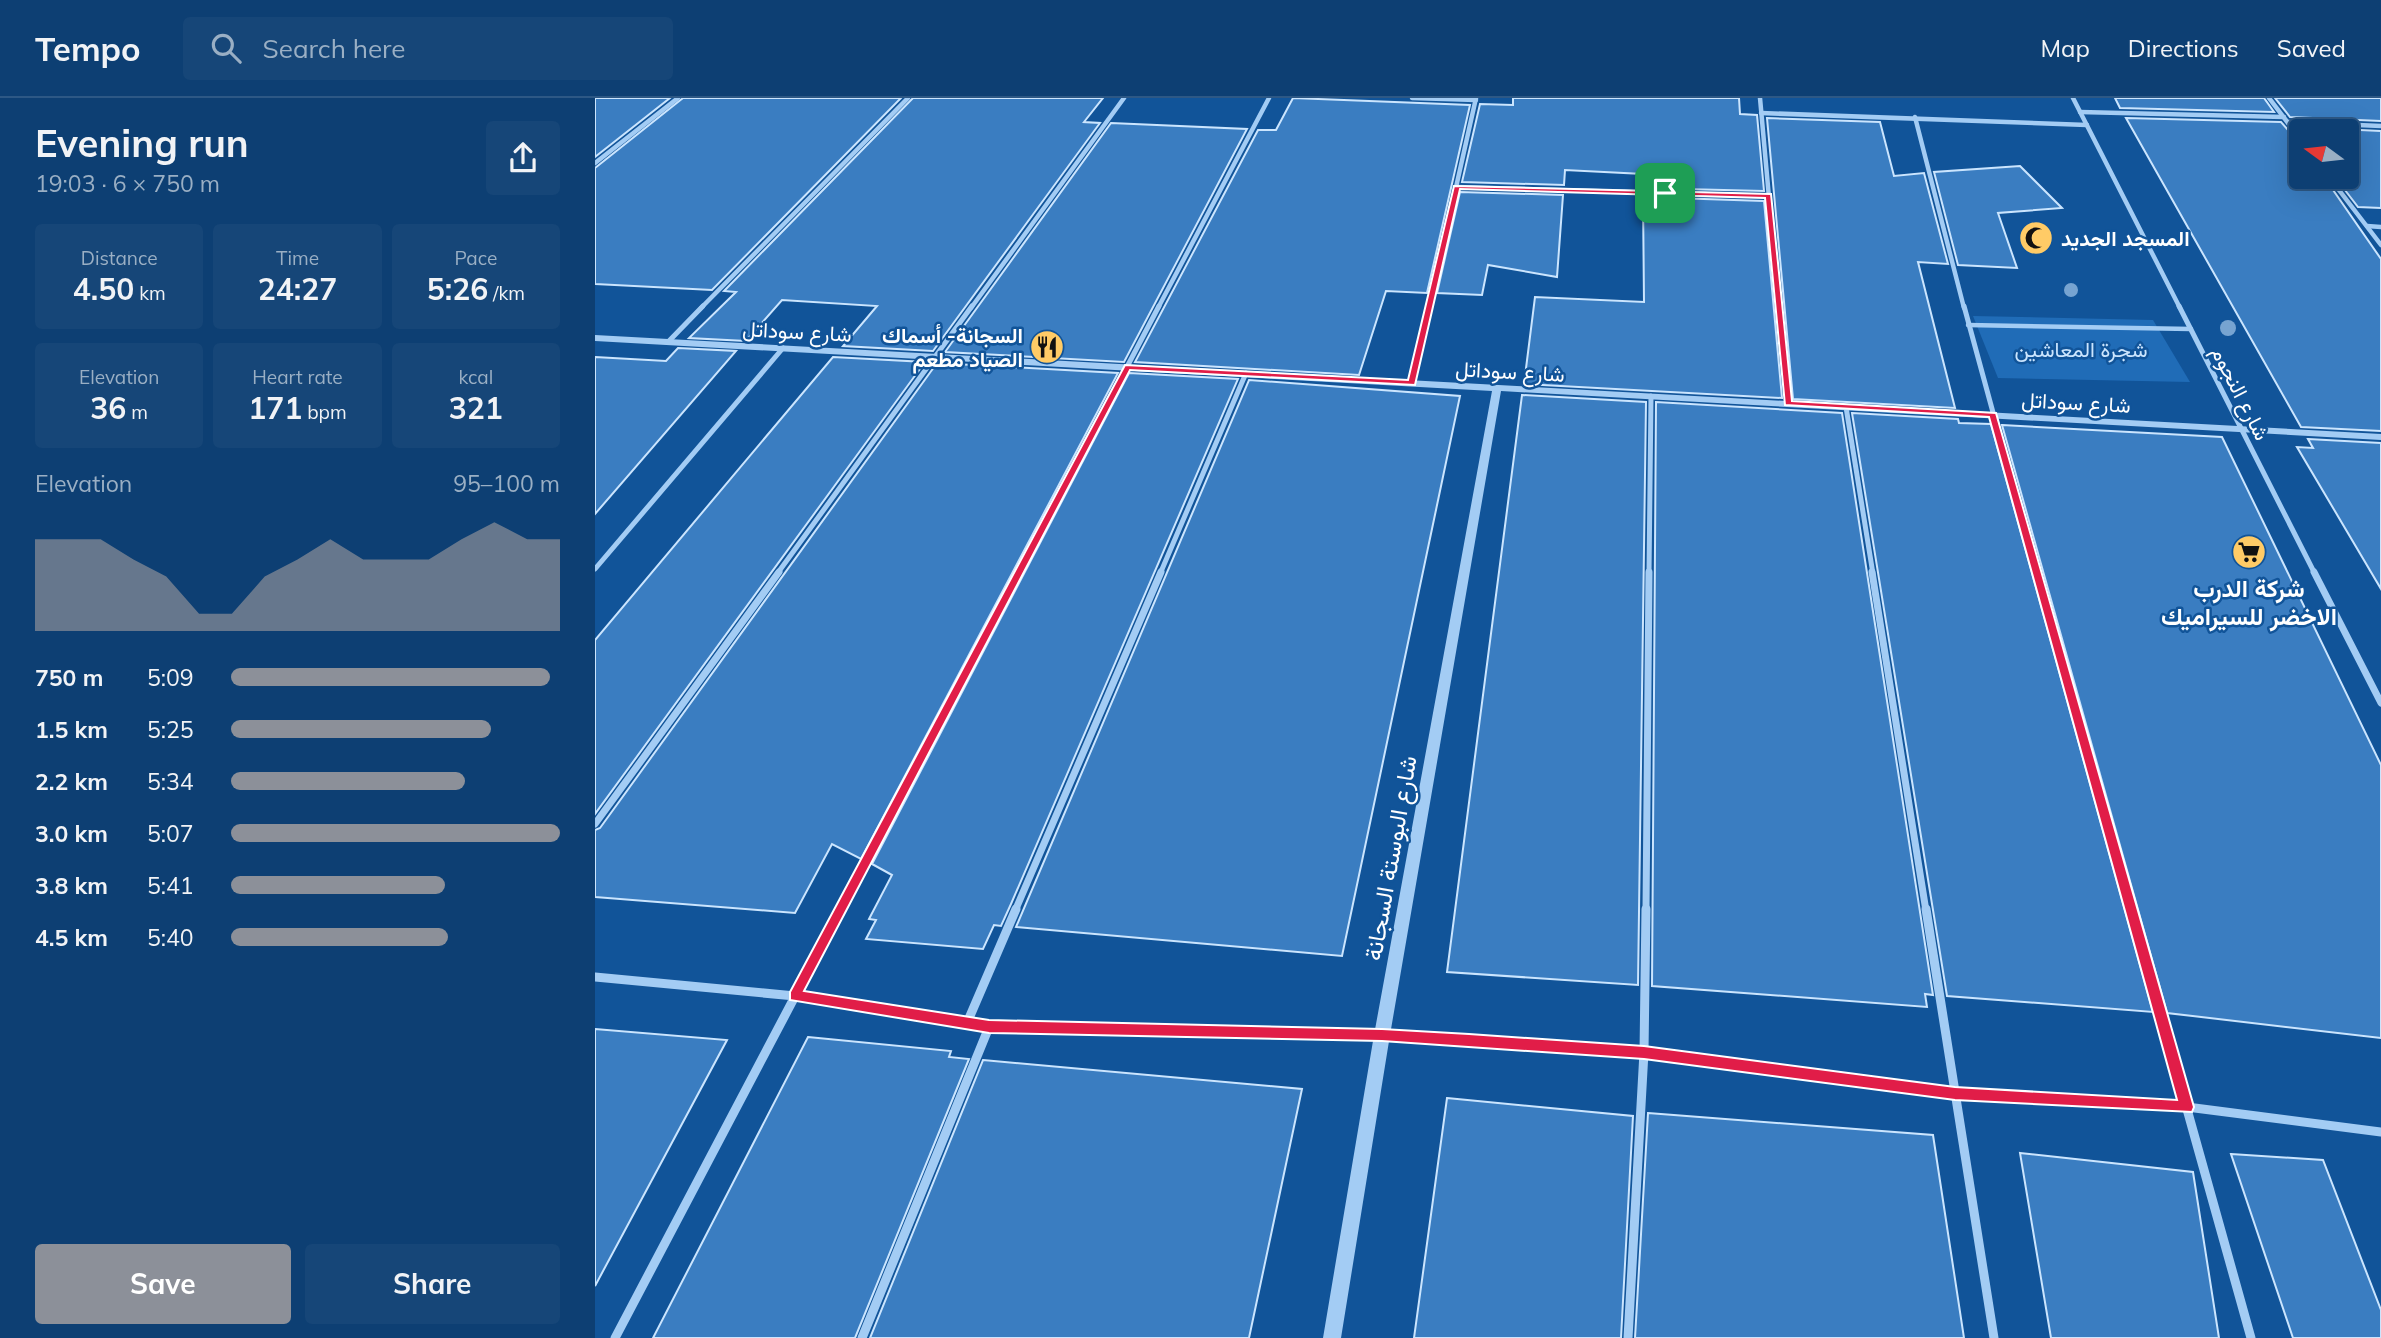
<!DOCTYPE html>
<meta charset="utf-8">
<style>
:root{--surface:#0d3f73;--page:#164678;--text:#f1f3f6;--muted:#9aafc4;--line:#2d5885;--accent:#8c9099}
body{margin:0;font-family:Mulish,Vazirmatn,sans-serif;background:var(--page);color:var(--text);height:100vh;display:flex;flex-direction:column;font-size:26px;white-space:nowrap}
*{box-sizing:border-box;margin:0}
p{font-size:23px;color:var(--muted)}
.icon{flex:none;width:38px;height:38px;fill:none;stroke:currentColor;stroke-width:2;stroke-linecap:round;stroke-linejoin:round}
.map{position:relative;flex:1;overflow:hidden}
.panel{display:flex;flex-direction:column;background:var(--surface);width:595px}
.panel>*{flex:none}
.needle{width:46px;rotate:285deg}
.fabs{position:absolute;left:1694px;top:21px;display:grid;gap:14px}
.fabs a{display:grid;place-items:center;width:70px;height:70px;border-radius:7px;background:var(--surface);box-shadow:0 7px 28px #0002,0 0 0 2px var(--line);font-size:35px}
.pin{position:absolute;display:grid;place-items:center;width:60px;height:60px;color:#fff;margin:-30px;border-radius:14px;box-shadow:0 4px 10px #0006}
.round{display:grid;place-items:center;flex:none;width:74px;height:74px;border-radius:7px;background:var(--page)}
.headline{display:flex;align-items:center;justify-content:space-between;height:119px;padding:0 35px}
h1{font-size:38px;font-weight:700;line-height:52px}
.metrics{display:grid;grid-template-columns:repeat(3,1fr);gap:10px;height:119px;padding:7px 35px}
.metrics div{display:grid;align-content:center;border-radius:7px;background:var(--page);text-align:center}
.metrics b{font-size:30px;font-weight:700}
.metrics small{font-size:19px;font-weight:400}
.metrics p{font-size:19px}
.chart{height:196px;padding:14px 35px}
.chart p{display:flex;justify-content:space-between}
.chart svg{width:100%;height:126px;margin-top:7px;fill:var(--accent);opacity:.7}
.cta{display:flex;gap:14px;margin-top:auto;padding:14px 35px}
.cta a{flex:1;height:80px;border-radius:7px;background:var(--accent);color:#fff;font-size:28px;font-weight:700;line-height:80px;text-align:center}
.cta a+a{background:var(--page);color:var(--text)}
ul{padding:0 35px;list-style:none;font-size:23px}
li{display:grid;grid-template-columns:112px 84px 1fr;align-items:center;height:52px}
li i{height:18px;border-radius:9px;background:var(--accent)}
header{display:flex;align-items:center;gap:42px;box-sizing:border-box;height:98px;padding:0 35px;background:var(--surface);border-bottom:2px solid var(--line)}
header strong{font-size:33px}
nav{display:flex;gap:38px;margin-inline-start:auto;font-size:24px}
.search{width:490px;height:63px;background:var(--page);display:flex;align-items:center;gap:18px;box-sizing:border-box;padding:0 24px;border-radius:7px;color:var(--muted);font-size:26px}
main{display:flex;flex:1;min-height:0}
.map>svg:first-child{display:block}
.green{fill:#206cb7}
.building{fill:#3a7dc1;stroke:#cbe5fe;stroke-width:2}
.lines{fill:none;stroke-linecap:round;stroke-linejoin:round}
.service{stroke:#a3ccf4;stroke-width:4.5}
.minor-far3{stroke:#a3ccf4;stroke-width:4.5}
.minor-far2{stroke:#a3ccf4;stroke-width:5}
.minor-far1{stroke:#a3ccf4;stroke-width:7}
.minor{stroke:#a3ccf4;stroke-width:9}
.tertiary{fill:#a3ccf4;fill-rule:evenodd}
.tree{fill:#77a4d1}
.route{fill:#e11d48;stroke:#fff;stroke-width:2;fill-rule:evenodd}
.labels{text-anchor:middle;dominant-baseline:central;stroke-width:5;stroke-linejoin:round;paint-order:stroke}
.far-poi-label{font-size:21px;font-weight:bold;fill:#fff;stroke:#115499;text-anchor:start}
.far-street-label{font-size:21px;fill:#fff;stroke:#115499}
.far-park-label{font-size:21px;fill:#cbe5fe;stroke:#115499}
.poi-label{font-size:24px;font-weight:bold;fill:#fff;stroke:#115499}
.street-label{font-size:24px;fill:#fff;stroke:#115499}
</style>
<header>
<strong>Tempo</strong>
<div class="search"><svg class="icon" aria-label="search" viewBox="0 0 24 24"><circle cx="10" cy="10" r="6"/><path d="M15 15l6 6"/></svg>Search here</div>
<nav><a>Map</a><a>Directions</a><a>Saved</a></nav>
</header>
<main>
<section class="panel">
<div class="headline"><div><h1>Evening run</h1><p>19:03 · 6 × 750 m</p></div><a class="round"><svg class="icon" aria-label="share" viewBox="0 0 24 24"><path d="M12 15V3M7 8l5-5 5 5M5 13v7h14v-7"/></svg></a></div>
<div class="metrics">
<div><p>Distance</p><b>4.50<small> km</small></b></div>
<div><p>Time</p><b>24:27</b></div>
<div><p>Pace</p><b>5:26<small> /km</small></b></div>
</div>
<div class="metrics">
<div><p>Elevation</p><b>36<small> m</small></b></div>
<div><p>Heart rate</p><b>171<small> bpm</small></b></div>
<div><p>kcal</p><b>321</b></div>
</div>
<div class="chart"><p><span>Elevation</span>95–100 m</p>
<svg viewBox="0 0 160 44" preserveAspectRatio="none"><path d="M0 44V12L10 12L20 12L30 19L40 25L50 38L60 38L70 25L80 19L90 12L100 19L110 19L120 19L130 12L140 6L150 12L160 12V44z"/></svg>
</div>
<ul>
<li><b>750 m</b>5:09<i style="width:97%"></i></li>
<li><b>1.5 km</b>5:25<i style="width:79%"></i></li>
<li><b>2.2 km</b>5:34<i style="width:71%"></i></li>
<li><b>3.0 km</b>5:07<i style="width:100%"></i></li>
<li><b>3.8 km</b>5:41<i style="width:65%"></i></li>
<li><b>4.5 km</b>5:40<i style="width:66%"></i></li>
</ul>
<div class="cta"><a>Save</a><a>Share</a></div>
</section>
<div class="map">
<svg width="1786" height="1240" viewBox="0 0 1786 1240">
<rect width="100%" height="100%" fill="#115499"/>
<!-- green -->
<path class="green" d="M1378 218 1558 222 1595 284 1403 280Z"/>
<!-- building -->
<g class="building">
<path d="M0 0H75L0 59Z"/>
<path d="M88 0H306L117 192 0 186V70Z"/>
<path d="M318 0H508L489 24 505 25 338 253 248 248 282 208 187 202 151 243 94 240 141 194 129 193Z"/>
<path d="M698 0 875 7 832 195 791 193 764 277 540 264 663 32H681Z"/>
<path d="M918 0H1144L1145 16 1162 17 1169 93 1048 90V76L970 72 969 87 867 84 885 6 918 7Z"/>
<path d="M1520 0H1669L1679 14 1525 10Z"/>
<path d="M1680 0H1786V23L1695 19Z"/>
<path d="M1172 20 1285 24 1299 78 1329 75 1353 166 1323 164 1360 310 1198 301Z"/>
<path d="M1531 20 1686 24 1706 47V79H1729L1786 161V333L1706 329Z"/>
<path d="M516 25 652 31 529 264 350 254Z"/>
<path d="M1702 29 1786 33V110L1763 109 1740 79H1752V33L1706 34Z"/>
<path d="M1425 68 1467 110 1403 115 1422 170 1363 167 1339 74Z"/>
<path d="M865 94 968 97 962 179 893 167 887 197 842 195Z"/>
<path d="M1048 99 1169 103 1187 300 929 286 940 199 1049 204Z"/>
<path d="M83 250 141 253 0 416V259L71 263Z"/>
<path d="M238 259 330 264 0 716V542Z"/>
<path d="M342 265 523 275 266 761 237 746 200 815 0 799V732L5 730Z"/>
<path d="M534 275 643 281 416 806 406 828 399 827 388 851 271 841 281 822 274 821 297 777 277 766Z"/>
<path d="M654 282 865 298 747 858 421 829Z"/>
<path d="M927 297 1051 304 1043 887 852 874Z"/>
<path d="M1061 304 1247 315 1338 897 1330 896 1332 909 1057 888Z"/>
<path d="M1257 315 1363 321 1364 325 1396 326 1558 914 1352 898Z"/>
<path d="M1407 327 1627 339 1786 667V940L1572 915Z"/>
<path d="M1713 341 1786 345V491L1702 349 1718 350Z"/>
<path d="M0 931 132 942 0 1188Z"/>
<path d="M213 939 356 953 354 959 374 961 260 1240H58Z"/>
<path d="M388 962 707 991 654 1240H275Z"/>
<path d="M852 1000 1038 1018 1026 1240H819Z"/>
<path d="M1053 1015 1338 1037 1369 1240H1040Z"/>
<path d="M1425 1055 1598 1074 1624 1240H1456Z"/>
<path d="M1636 1056 1728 1062 1786 1212V1240H1698Z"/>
</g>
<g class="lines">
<!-- service -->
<path class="service" d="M1373 227 1596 231"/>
<!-- minor-far3 -->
<g class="minor-far3">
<path d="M817 0 881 2"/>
<path d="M1165 0 1184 210"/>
<path d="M1478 0 1585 210"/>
<path d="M1674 0 1706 42"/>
<path d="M1485 14 1689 19"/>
<path d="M1166 15 1492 27"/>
<path d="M1320 19 1369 210"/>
<path d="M1693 24 1786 28"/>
<path d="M0 65 83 0"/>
<path d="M1734 79 1786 147"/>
<path d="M861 89 1174 98"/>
<path d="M1772 128 1786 129"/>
<path d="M106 210 313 0"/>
<path d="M376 210 529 0"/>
<path d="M563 210 674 0"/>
<path d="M834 210 881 0"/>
</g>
<!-- minor-far2 -->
<g class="minor-far2">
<path d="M1184 208 1193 306"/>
<path d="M1369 208 1442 476"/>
<path d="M1584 208 1720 476"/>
<path d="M73 244 108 208"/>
<path d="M817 285 834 208"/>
<path d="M1251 309 1278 476"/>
<path d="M0 471 188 250"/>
<path d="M182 476 377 208"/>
<path d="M423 476 564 208"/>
<path d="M565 476 651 275"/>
<path d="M1054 476 1056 298"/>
</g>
<!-- minor-far1 -->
<g class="minor-far1">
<path d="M1277 474 1331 813"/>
<path d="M1441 474 1536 813"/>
<path d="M1719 474 1786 605"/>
<path d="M0 726 184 474"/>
<path d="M245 813 424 474"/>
<path d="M420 813 566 474"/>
<path d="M1051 813 1054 474"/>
</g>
<!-- minor -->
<g class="minor">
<path d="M1331 811 1399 1240"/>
<path d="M1536 811 1656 1240"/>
<path d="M0 879 200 898 394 929 787 937 1049 954 1360 995 1592 1009 1786 1034"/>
<path d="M372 925 421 811"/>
<path d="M20 1240 246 811"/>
<path d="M267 1240 394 929"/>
<path d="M1033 1240 1049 954 1051 811"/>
</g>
<!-- tertiary -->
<path class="tertiary" d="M0 237 1786 336V342L906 293 795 937 746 1240H728L779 937 897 293 0 243Z"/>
</g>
<!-- trees -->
<g class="tree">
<circle cx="1476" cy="192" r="7"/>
<circle cx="1633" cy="230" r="8"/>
</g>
<!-- route -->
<path class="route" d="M859 88 1176 96 1197 303 1401 315 1599 1009 1597 1014 1360 1002 1049 961 787 943 394 935 195 902V894L530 267 813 282ZM865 91 1170 100 1190 307 1394 319 1582 1002 1360 989 1049 948 874 936 787 931 394 922 209 893 535 272 820 287Z"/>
<!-- icons -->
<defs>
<g id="mosque-disc" transform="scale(1.75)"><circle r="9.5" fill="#ffcb66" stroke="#115499"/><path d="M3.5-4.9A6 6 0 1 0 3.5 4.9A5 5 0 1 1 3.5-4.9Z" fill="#111"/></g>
<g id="restaurant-disc" transform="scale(1.75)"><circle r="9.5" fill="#ffcb66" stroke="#115499"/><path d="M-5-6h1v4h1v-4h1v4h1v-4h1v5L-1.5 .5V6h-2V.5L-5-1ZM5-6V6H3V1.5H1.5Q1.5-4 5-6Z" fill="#111"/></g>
<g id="supermarket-disc" transform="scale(1.75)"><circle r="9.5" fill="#ffcb66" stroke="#115499"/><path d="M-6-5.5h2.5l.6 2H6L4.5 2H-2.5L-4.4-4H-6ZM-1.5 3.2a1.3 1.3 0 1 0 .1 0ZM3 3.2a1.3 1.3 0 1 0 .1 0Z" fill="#111"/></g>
</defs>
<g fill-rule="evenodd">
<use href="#mosque-disc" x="1441" y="140"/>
<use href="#restaurant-disc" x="452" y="249"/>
<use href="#supermarket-disc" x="1654" y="454"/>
</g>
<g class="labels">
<!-- far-poi labels -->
<g class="far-poi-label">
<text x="1466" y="140">المسجد الجديد</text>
<text x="428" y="237" text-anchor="end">السجانة- أسماك<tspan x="428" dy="24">الصياد مطعم</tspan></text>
</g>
<!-- far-street labels -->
<g class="far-street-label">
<text transform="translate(202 233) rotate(3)">شارع سوداتل</text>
<text transform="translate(915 273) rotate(3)">شارع سوداتل</text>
<text transform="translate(1646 295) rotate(63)">شارع النجوم</text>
<text transform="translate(1481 304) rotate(3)">شارع سوداتل</text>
</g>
<!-- far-park labels -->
<g class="far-park-label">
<text x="1486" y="251">شجرة المعاشين</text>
</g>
<!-- poi labels -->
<g class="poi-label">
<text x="1654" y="490">شركة الدرب<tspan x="1654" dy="28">الاخضر للسيراميك</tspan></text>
</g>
<!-- street labels -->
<g class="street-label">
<text transform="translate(795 760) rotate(-80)">شارع البوستة السجانة</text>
</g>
</g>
</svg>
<div class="fabs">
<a><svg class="needle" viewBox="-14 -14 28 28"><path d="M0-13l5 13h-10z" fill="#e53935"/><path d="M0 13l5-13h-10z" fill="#9aafc4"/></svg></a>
</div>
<div class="pin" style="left:1070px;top:95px;background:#1e9e55"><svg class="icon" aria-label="arrive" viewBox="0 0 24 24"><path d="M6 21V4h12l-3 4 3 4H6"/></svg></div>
</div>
</main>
